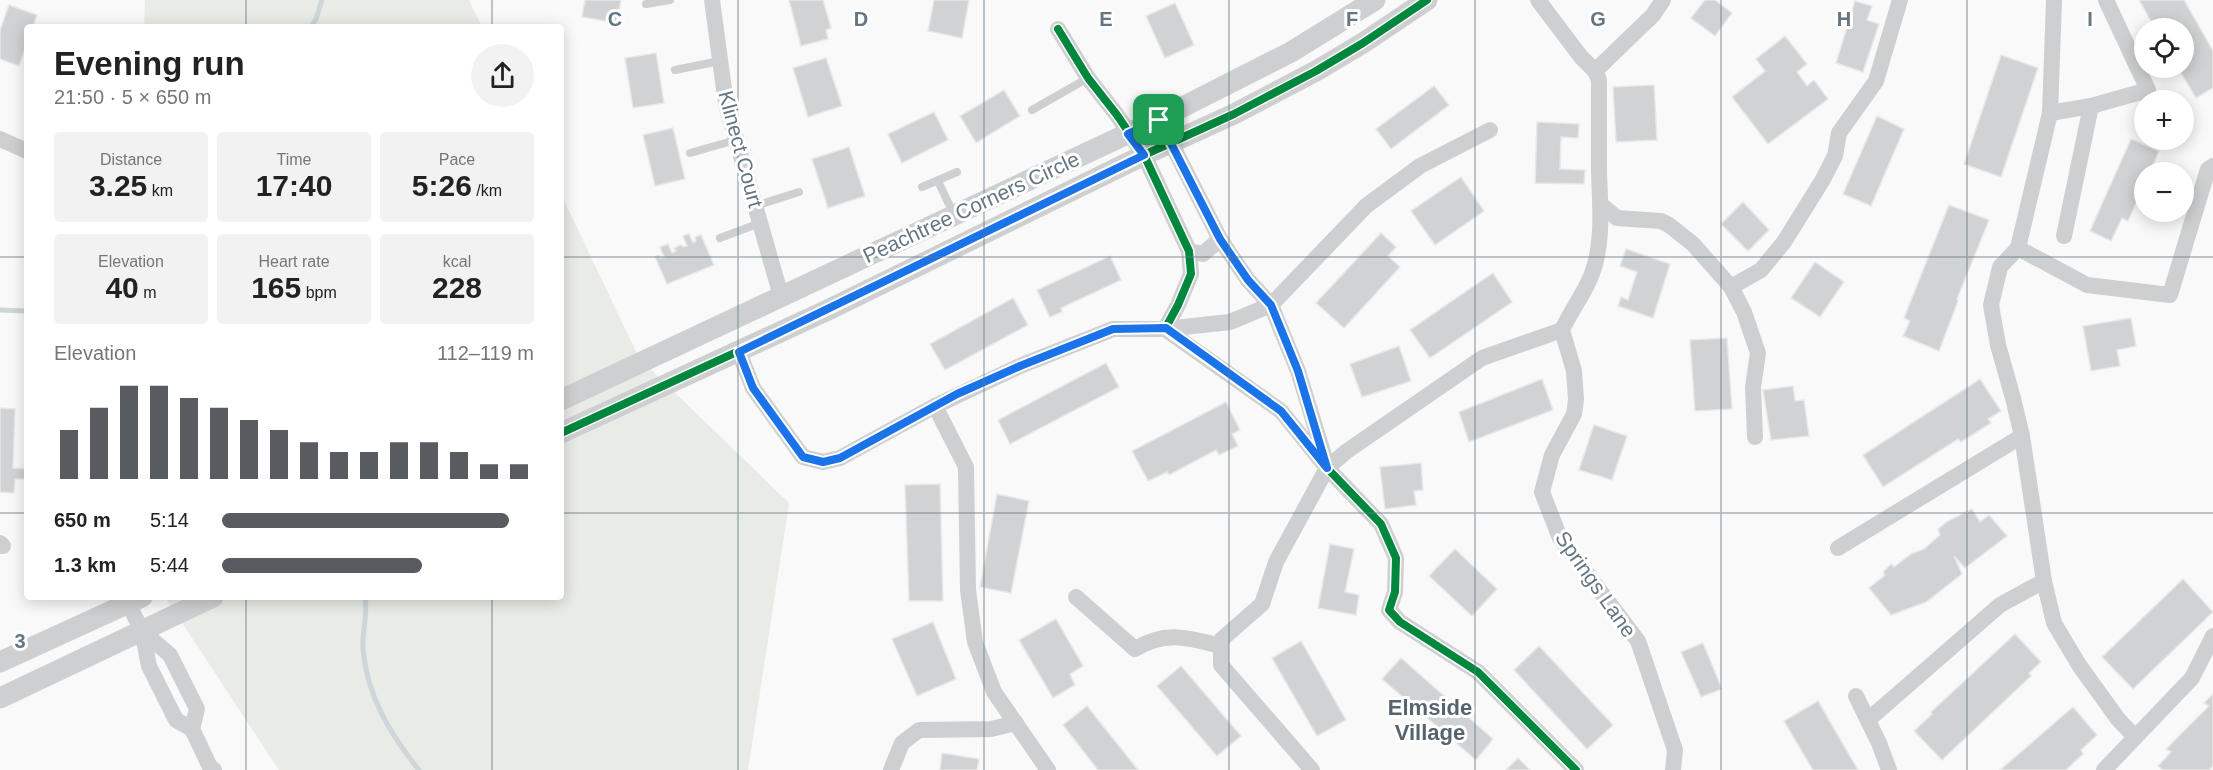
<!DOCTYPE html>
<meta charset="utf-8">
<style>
:root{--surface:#fff;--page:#f2f2f2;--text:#222;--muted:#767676;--accent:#585c60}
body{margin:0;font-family:Arial,sans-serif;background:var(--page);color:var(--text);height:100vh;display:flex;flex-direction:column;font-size:22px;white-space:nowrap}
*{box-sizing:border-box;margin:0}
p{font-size:20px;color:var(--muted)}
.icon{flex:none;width:33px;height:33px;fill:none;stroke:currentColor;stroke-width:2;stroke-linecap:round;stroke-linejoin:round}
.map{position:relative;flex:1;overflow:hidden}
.panel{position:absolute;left:24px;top:24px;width:540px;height:576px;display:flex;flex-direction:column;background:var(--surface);border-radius:6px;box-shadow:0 3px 15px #0003}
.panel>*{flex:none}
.tools{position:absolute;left:2134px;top:18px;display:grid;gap:12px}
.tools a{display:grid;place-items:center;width:60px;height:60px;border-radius:50%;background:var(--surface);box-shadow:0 3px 15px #0003;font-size:30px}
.pin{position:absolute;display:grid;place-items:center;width:51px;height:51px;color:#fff;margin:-26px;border-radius:12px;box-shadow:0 3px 9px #0006}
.round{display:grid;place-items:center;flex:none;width:63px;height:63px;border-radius:32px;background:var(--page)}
.overview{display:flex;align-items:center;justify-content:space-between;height:102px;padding:0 30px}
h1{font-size:33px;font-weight:700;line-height:45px}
.figures{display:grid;grid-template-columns:repeat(3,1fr);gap:9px;height:102px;padding:6px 30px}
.figures div{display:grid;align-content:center;border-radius:6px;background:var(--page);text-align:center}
.figures b{font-size:30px;font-weight:700}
.figures small{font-size:16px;font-weight:400}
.figures p{font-size:16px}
.chart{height:168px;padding:12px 30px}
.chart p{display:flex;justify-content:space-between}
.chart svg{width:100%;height:108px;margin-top:6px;stroke:var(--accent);stroke-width:6}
ul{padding:0 30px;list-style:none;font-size:20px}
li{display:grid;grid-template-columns:96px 72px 1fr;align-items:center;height:45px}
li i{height:15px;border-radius:8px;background:var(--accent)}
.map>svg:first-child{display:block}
.green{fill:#e8ebe6}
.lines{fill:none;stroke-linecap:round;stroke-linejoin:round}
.stream{stroke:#ced6d9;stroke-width:5}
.building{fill:#d0d2d3;stroke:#e8e8e8;stroke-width:1.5}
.service{stroke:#cecfd0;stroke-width:8}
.minor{stroke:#cecfd0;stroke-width:16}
.tertiary{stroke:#cecfd0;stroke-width:21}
.cycleway-casing{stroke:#fff;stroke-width:11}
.cycleway{stroke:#00873e;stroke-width:8}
.route-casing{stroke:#fff;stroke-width:12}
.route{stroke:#1a73e8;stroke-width:8}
.grid{fill:none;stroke:#657683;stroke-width:1.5;stroke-opacity:0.55}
.labels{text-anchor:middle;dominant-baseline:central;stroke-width:6;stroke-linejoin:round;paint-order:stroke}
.street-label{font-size:21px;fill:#657683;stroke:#fff}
.neighbourhood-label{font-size:22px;font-weight:bold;fill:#57646e;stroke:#fff}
.grid-label{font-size:20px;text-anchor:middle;font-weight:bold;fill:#657683;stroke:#fff;stroke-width:6;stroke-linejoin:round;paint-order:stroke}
</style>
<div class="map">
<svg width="2213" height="770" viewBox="0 0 2213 770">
<rect width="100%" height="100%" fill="#f9f9f9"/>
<!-- green -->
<g class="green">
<path d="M145 0H469L482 27H144Z"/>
<path d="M561 194 639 358 789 503 748 770H279L165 597H561Z"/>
</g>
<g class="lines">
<!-- stream -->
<g class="stream">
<path d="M311 27 316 19 322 0"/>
<path d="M0 310 27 311"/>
<path d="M365 597C368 614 362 631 363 649 367 696 390 734 419 770"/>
</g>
</g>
<!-- building -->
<g class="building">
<path d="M585 0H621L617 23 582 17Z"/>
<path d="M789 0H823L831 28 826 30 828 39 801 46Z"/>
<path d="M934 0H969L962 38 928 31Z"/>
<path d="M1705 0H1715L1732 13 1715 36 1691 18Z"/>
<path d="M2139 0H2184L2213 51V88L2196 98 2178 68H2184V28H2155Z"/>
<path d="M1855 1 1872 6 1867 20 1879 24 1863 72 1836 63Z"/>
<path d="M1175 3 1194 45 1165 58 1146 16Z"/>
<path d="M9 5 37 15 33 27H27V43L19 66 0 59V30Z"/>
<path d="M1785 36 1807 64 1797 72 1807 86 1814 80 1828 99 1768 144 1732 97 1765 71 1756 59Z"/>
<path d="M656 53 664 103 633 108 625 58Z"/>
<path d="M2001 55 2038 68 2001 177 1964 164Z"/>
<path d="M826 58 842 106 808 117 793 68Z"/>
<path d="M1654 85 1657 140 1616 142 1613 87Z"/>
<path d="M1434 86 1449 105 1391 149 1376 129Z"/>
<path d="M1004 90 1020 116 976 143 960 116Z"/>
<path d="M934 112 948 140 902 163 888 134Z"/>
<path d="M1877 116 1904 129 1871 206 1843 194Z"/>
<path d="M1537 122 1579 124 1578 138 1561 137 1560 169 1585 170 1584 184 1535 183Z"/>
<path d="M673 128 685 179 655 186 643 135Z"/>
<path d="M2131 139 2159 151 2150 172H2145V183L2128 221 2122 218 2111 241 2090 231Z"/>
<path d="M849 147 865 196 828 208 812 159Z"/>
<path d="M1461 177 1484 211 1435 245 1411 211Z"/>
<path d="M1743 202 1769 230 1748 251 1721 224Z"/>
<path d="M1949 205 1989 220 1957 299 1958 301 1939 351 1903 336 1910 321 1904 318Z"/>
<path d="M1381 233 1396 247 1388 256 1400 267 1344 328 1316 303Z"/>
<path d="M689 234 693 243 696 241 695 237 701 235 714 265 667 284 655 257 659 255 660 258 664 257 660 247 668 244 672 253 676 251 674 248 681 245 683 247 687 246 683 236Z"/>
<path d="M1626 249 1670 264 1653 318 1618 306 1621 297 1628 300 1637 272 1620 266Z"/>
<path d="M1110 256 1121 280 1061 308 1062 312 1050 317 1037 290Z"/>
<path d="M1815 262 1844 282 1820 317 1791 298Z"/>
<path d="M1493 273 1512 302 1430 358 1410 330Z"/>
<path d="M1013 298 1028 325 945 370 930 344Z"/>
<path d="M2131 318 2136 346 2117 350 2120 366 2091 371 2083 326Z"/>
<path d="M1727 338 1732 409 1695 411 1690 340Z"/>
<path d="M1399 346 1411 381 1362 397 1350 364Z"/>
<path d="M1106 363 1119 387 1010 444 998 420Z"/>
<path d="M1542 379 1553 410 1469 442 1459 412Z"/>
<path d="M1980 379 2001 411 1988 419 1991 423 1961 442 1958 439 1883 487 1863 455Z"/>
<path d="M1793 386 1795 401 1804 400 1809 436 1771 440 1763 390Z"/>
<path d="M1226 402 1240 430 1232 434 1238 446 1219 455 1216 450 1169 475 1167 472 1148 481 1132 451Z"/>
<path d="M0 408 15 409 13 468 27 469V479H15L14 493 0 492Z"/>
<path d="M1594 425 1627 436 1612 480 1579 470Z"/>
<path d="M1421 463 1423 490 1414 491 1416 505 1385 509 1380 467Z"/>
<path d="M940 484 943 601H909L905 485Z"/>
<path d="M997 494 1029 501 1011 593 980 587Z"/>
<path d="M1972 509 1980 522 1989 515 2007 536 1965 568 1954 556 1962 574 1926 602 1891 615 1869 588 1885 575 1883 572 1891 564 1894 567 1911 554 1924 549 1940 535 1938 529 1948 521Z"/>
<path d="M1330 544 1354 549 1345 592 1359 595 1356 615 1318 608Z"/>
<path d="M1455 549 1497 589 1472 616 1429 576Z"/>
<path d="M2183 579 2213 612 2133 689 2102 657Z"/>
<path d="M1056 619 1083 666 1070 674 1075 685 1053 698 1019 640Z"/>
<path d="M933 622 956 679 917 696 892 639Z"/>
<path d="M2015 634 2041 662 2029 673 2031 676 1942 760 1914 731 1932 714 1931 712Z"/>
<path d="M1301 641 1346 720 1317 736 1272 658Z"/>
<path d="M1703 643 1722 689 1701 697 1681 652Z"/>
<path d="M1539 646 1613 725 1587 749 1514 670Z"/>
<path d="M1401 658 1493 739 1476 760 1382 679Z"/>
<path d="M1181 666 1241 736 1217 756 1157 686Z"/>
<path d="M2213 694V766L2209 770H2163L2158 766 2171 752 2166 749 2209 706 2204 703Z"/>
<path d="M1818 701 1858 770H1813L1784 721Z"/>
<path d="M1087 706 1138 770H1098L1063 725Z"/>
<path d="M2073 707 2097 735 2081 750 2083 754 2066 770H2000Z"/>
<path d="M942 753 979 759 977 770H940Z"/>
<path d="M1518 758 1530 770H1506Z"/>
</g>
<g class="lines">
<!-- service -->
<g class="service">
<path d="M646 4 670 0"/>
<path d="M675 70 720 61"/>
<path d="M1032 110 1088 78"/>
<path d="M690 153 736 140"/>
<path d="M938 181 954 215"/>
<path d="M922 187 957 172"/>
<path d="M755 206 799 192"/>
<path d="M720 238 760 223"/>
</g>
<!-- minor -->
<g class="minor">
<path d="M712 0 726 104 781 296"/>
<path d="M1538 0 1581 57 1595 71 1599 80C1599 111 1599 141 1599 172 1600 202 1603 235 1595 264 1589 288 1572 308 1562 330L1574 371 1576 400 1574 414 1552 455 1542 492 1560 538 1638 641 1675 750 1673 770"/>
<path d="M1058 29 1088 78 1117 115 1144 155 1189 251 1191 274 1178 305 1165 329 1281 411 1327 468 1381 524 1396 558 1395 592 1389 610 1400 622 1478 672 1576 770"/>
<path d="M1595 71 1653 15 1663 0"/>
<path d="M2050 113 2091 106 2148 90 2106 0"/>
<path d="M1159 119 1220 239 1248 280 1271 305 1298 371 1326 462"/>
<path d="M0 139 27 151"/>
<path d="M1600 204 1617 218 1661 221 1669 225 1693 244 1731 287 1744 312 1758 353 1753 387 1755 437"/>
<path d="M2064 236 2091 106"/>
<path d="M2018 248 2087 285 2170 295 2208 169 2213 166"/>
<path d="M1189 251 1203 254 1220 239"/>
<path d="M1731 287 1761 270 1784 242 1822 181 1835 156 1839 133 1876 81 1900 0"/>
<path d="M739 352 753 388 803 457 823 462 840 458 935 406 966 467 968 590 975 642 994 692 1048 770"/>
<path d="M935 406 1020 366 1113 329H1165L1230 322 1271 305 1366 206 1420 166 1490 130"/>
<path d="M0 543 3 546"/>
<path d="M1838 548 2022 436"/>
<path d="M2044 581 2022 436 2013 398 1998 345 1991 305 2000 267 2018 248 2050 113 2054 0"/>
<path d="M1076 597 1135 649C1166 630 1188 638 1221 646"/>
<path d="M128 603 142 631 149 666 176 720 192 729 210 767 214 770"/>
<path d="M142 631 170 655 197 709 192 729"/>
<path d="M1856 696 1879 743 1889 770"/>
<path d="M1868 720 2000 605 2044 581 2054 623 2079 665 2118 719 2135 737"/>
<path d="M891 770 902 743 919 730 991 729 1016 723"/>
<path d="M1312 770 1221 665V640L1262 604 1276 562 1327 468 1347 451 1482 358 1562 330"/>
<path d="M2104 770 2192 678 2213 636"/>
</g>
<!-- tertiary -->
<g class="tertiary">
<path d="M561 400 1159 119 1291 52 1375 0"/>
<path d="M561 433 830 309 1144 155 1234 114 1316 71 1363 43 1427 0"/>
<path d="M0 662 142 597"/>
<path d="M0 698 213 597"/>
</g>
<!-- cycleway casing -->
<g class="cycleway-casing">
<g id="cycleway">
<path d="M1058 29 1088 78 1117 115 1144 155 1189 251 1191 274 1178 305 1165 329 1281 411 1327 468 1381 524 1396 558 1395 592 1389 610 1400 622 1478 672 1576 770"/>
<path d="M561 433 830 309 1144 155 1234 114 1316 71 1363 43 1427 0"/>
</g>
</g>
<!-- cycleway -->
<use href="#cycleway" class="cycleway"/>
</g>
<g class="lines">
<!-- route casing -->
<g class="route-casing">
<path id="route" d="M1159 120 1220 239 1248 280 1271 305 1298 371 1327 468 1281 411 1166 328 1113 329 1020 366 957 394 840 458 823 462 803 457 753 388 739 352 1144 155 1128 134Z"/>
</g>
<!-- route -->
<use href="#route" class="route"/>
</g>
<!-- grid -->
<path class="grid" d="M246 0V27M492 0V27M738 0V770M984 0V770M1229 0V770M1475 0V770M1721 0V770M1967 0V770M0 257H27M561 257H2213M0 513H27M561 513H2213M246 597V770M492 597V770"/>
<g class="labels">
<!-- street labels -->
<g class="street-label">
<text transform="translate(741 149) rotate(75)">Klinect Court</text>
<text transform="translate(971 207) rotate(-25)">Peachtree Corners Circle</text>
<text transform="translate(1596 584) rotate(55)">Springs Lane</text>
</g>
<!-- neighbourhood labels -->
<g class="neighbourhood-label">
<text x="1430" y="707">Elmside<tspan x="1430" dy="25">Village</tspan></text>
</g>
</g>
<g class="grid-label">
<text x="615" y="26">C</text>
<text x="861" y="26">D</text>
<text x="1106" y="26">E</text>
<text x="1352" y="26">F</text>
<text x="1598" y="26">G</text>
<text x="1844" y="26">H</text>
<text x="2090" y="26">I</text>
<text x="20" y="648">3</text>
</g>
</svg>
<div class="tools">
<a><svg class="icon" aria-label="locate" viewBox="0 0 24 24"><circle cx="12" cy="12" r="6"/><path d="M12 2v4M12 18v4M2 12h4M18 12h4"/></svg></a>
<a>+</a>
<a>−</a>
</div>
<div class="pin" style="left:1159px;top:120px;background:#1e9e55"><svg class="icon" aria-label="arrive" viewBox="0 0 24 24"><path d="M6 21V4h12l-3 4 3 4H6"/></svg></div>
<section class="panel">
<div class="overview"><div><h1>Evening run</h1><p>21:50 · 5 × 650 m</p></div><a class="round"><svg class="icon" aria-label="share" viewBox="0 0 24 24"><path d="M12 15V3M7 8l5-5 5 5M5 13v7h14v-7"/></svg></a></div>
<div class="figures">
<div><p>Distance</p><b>3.25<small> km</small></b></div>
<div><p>Time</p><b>17:40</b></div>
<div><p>Pace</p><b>5:26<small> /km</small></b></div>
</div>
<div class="figures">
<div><p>Elevation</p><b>40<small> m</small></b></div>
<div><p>Heart rate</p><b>165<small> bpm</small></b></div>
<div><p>kcal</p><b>228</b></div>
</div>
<div class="chart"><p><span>Elevation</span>112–119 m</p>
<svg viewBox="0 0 160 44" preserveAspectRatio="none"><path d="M5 44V24M15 44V15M25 44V6M35 44V6M45 44V11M55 44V15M65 44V20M75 44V24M85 44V29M95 44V33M105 44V33M115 44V29M125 44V29M135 44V33M145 44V38M155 44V38"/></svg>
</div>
<ul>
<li><b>650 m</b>5:14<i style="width:92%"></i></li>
<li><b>1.3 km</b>5:44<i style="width:64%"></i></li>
</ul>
</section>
</div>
